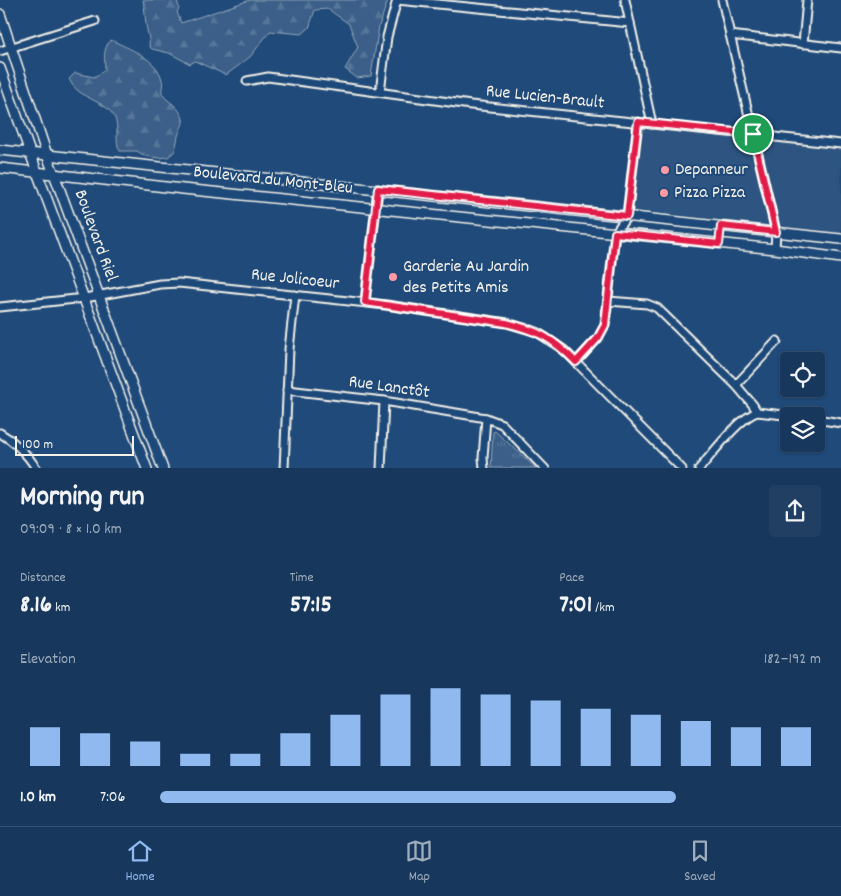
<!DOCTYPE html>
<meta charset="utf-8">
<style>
:root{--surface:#17385c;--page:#203f62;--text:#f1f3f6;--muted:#9eacbb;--line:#365272;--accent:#90b9f0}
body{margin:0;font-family:Dekko,sans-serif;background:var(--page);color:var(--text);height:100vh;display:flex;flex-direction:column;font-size:19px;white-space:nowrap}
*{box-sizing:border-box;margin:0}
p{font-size:16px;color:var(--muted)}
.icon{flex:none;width:28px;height:28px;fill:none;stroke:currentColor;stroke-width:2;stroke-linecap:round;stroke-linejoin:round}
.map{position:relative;height:468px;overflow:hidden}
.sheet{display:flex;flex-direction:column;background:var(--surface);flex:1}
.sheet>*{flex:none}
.buttons{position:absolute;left:780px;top:352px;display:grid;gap:10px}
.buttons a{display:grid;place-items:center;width:45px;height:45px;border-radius:5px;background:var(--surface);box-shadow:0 1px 4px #0004,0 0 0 1px var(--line);font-size:25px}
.scale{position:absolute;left:15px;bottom:12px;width:119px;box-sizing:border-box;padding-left:5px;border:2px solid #f4f1e8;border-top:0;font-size:14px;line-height:18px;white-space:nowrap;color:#f4f1e8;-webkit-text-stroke:4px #1f4a7a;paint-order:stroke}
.pin{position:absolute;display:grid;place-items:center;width:42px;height:42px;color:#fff;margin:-21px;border:2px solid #fff;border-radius:50%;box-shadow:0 1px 5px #0007}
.round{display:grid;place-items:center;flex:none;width:52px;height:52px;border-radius:5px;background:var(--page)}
.head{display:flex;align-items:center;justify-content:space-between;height:85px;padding:0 20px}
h1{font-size:28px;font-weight:700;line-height:38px}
.stats{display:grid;grid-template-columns:repeat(3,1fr);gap:8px;height:85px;padding:5px 20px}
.stats div{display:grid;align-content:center}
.stats b{font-size:25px;font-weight:700}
.stats small{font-size:14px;font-weight:400}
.stats p{font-size:14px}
.chart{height:140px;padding:10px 20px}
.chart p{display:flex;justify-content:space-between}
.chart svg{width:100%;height:90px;margin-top:5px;stroke:var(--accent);stroke-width:6}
ul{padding:0 20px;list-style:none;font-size:16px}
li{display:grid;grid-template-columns:80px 60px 1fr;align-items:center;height:38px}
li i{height:12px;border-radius:6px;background:var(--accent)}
.tab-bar{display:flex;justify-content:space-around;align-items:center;height:70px;border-top:1px solid var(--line);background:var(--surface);font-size:14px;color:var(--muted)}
.tab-bar a{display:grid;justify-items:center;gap:2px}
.tab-bar .selected{color:var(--accent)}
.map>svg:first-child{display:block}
.built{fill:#2d5581}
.forest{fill:url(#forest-firs);stroke:#97a8b8}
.park{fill:url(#park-tufts);stroke:#97a8b8}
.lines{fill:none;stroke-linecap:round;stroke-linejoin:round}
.street-casing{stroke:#f4f1e8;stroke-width:11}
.secondary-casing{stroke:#f4f1e8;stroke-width:12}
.street{stroke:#1f4a7a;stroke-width:7}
.secondary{stroke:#1f4a7a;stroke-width:9}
.route-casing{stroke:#fff;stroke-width:10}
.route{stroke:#e11d48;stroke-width:6}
.poi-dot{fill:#ff9aa2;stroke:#1f4a7a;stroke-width:2}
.labels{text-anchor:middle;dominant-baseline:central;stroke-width:4;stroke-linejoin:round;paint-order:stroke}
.street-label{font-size:18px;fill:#f4f1e8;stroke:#1f4a7a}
.poi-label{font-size:18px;fill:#f4f1e8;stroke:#1f4a7a;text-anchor:start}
</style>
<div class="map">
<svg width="841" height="469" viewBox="0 0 841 469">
<defs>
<pattern id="forest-firs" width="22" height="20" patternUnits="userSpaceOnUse" patternTransform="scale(1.25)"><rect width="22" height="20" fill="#3a5f88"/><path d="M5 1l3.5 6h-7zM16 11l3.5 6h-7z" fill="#577699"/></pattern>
<pattern id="park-tufts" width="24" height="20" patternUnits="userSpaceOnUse" patternTransform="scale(1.25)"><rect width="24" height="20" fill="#3a5f88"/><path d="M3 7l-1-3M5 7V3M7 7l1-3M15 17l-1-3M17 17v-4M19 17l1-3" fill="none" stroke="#577699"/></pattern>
</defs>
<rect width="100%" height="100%" fill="#1f4a7a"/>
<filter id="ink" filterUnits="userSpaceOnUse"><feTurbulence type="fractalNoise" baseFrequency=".02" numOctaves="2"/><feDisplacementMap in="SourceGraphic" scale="10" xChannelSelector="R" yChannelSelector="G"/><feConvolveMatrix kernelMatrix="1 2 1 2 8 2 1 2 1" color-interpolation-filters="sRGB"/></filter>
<g filter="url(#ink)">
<!-- built -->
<path class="built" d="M641 129 766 140 841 150V233L634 210Z"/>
<!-- forest -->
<g class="forest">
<path d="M143 0H177L179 8 177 12 181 23 250 0H388L379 26 371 76 357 78 345 69 358 47 349 24 328 9 315 10 309 28 302 34 270 31 250 57 226 75 195 61 190 64 169 53 152 49 149 46C150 39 147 32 146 25 145 17 145 9 143 0Z"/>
<path d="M111 40C128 48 158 59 162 80 164 84 160 90 163 95 166 100 173 103 177 108 188 123 182 122 178 136 177 141 176 146 175 151L168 157 159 158 145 156 137 151H120C114 142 120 127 114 116 105 100 77 99 69 79L75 73 94 77 105 70C105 60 102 48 111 40Z"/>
</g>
<!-- park -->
<path class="park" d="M495 431 536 468H491L493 432Z"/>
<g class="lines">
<!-- street casing -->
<g class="street-casing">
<g id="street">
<path d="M397 0 630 23"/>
<path d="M625 0 652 124"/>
<path d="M722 0 776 232 775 249"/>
<path d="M730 35 841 48"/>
<path d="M803 44 807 0"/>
<path d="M0 51 95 21"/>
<path d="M247 81 268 77 471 105 841 144"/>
<path d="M380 92 387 37 397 0"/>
<path d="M608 301 647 304 657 308 736 385 753 405 757 412"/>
<path d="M365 302 378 189"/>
<path d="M0 307 85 298 160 284 179 283 386 305 507 323 537 332 564 350 682 469"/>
<path d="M576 362 598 338 605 325 615 233 627 216 638 122"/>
<path d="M736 385 777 341"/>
<path d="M287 390 384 401 486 418 502 424 545 469"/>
<path d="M816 419 841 423"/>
<path d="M0 433C16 442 27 454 37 469"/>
<path d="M284 469 289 349 295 295"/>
<path d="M381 469 384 401"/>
<path d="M484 469 483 458 486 418"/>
<path d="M699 469C713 453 739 418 757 412L793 416"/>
</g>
</g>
<!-- secondary casing -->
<g class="secondary-casing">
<g id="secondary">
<path d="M0 14 47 155 163 469"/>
<path d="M0 68 37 172 147 469"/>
<path d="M0 150 841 239"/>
<path d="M0 168 183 189 775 249 841 258"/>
</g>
</g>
<!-- street -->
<use href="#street" class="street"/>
<!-- secondary -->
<use href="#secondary" class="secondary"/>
</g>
</g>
<g class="lines" filter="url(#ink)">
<!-- route casing -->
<g class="route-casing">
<path id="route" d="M638 122 753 134 776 232 721 226 719 244 615 233 605 325 598 338 576 362C552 338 539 331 506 323L365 302 378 189 627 216Z"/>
</g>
<!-- route -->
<use href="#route" class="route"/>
</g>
<!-- markers -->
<g class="poi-dot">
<circle cx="665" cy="170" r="5"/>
<circle cx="664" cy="193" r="5"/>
<circle cx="393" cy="277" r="5"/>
</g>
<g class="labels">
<!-- street labels -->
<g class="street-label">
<text transform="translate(545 98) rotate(6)">Rue Lucien-Brault</text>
<text transform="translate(273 181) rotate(6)">Boulevard du Mont-Bleu</text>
<text transform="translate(95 236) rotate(70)">Boulevard Riel</text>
<text transform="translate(295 280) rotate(6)">Rue Jolicoeur</text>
<text transform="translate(389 388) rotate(8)">Rue Lanctôt</text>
</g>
<!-- poi labels -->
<g class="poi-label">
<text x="675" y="170">Depanneur</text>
<text x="674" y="193">Pizza Pizza</text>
<text x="403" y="267">Garderie Au Jardin<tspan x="403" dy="21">des Petits Amis</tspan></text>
</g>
</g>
</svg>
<div class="buttons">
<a><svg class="icon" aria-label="locate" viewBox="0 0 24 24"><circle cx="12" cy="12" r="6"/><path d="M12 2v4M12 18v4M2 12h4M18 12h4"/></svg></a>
<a><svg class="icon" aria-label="layers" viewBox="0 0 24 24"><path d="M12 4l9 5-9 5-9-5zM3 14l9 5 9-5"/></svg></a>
</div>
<div class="scale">100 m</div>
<div class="pin" style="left:753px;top:134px;background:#1e9e55"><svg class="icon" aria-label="arrive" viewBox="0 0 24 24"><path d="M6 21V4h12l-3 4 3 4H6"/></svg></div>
</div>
<section class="sheet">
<div class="head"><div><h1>Morning run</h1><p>09:09 · 8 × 1.0 km</p></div><a class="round"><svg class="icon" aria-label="share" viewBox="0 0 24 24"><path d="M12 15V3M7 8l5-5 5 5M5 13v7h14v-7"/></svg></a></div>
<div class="stats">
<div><p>Distance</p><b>8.16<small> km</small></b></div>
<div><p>Time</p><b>57:15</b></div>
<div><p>Pace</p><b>7:01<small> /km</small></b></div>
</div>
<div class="chart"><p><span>Elevation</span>182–192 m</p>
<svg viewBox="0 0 160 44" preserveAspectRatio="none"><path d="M5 44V25M15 44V28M25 44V32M35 44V38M45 44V38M55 44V28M65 44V19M75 44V9M85 44V6M95 44V9M105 44V12M115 44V16M125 44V19M135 44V22M145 44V25M155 44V25"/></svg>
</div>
<ul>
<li><b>1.0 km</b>7:06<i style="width:78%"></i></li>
</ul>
</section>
<nav class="tab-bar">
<a class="selected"><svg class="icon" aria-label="home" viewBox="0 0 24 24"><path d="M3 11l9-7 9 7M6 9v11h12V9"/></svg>Home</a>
<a><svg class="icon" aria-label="map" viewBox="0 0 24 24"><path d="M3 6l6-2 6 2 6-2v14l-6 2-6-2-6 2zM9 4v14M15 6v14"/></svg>Map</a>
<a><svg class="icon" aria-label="saved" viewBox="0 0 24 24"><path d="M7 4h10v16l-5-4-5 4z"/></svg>Saved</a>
</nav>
